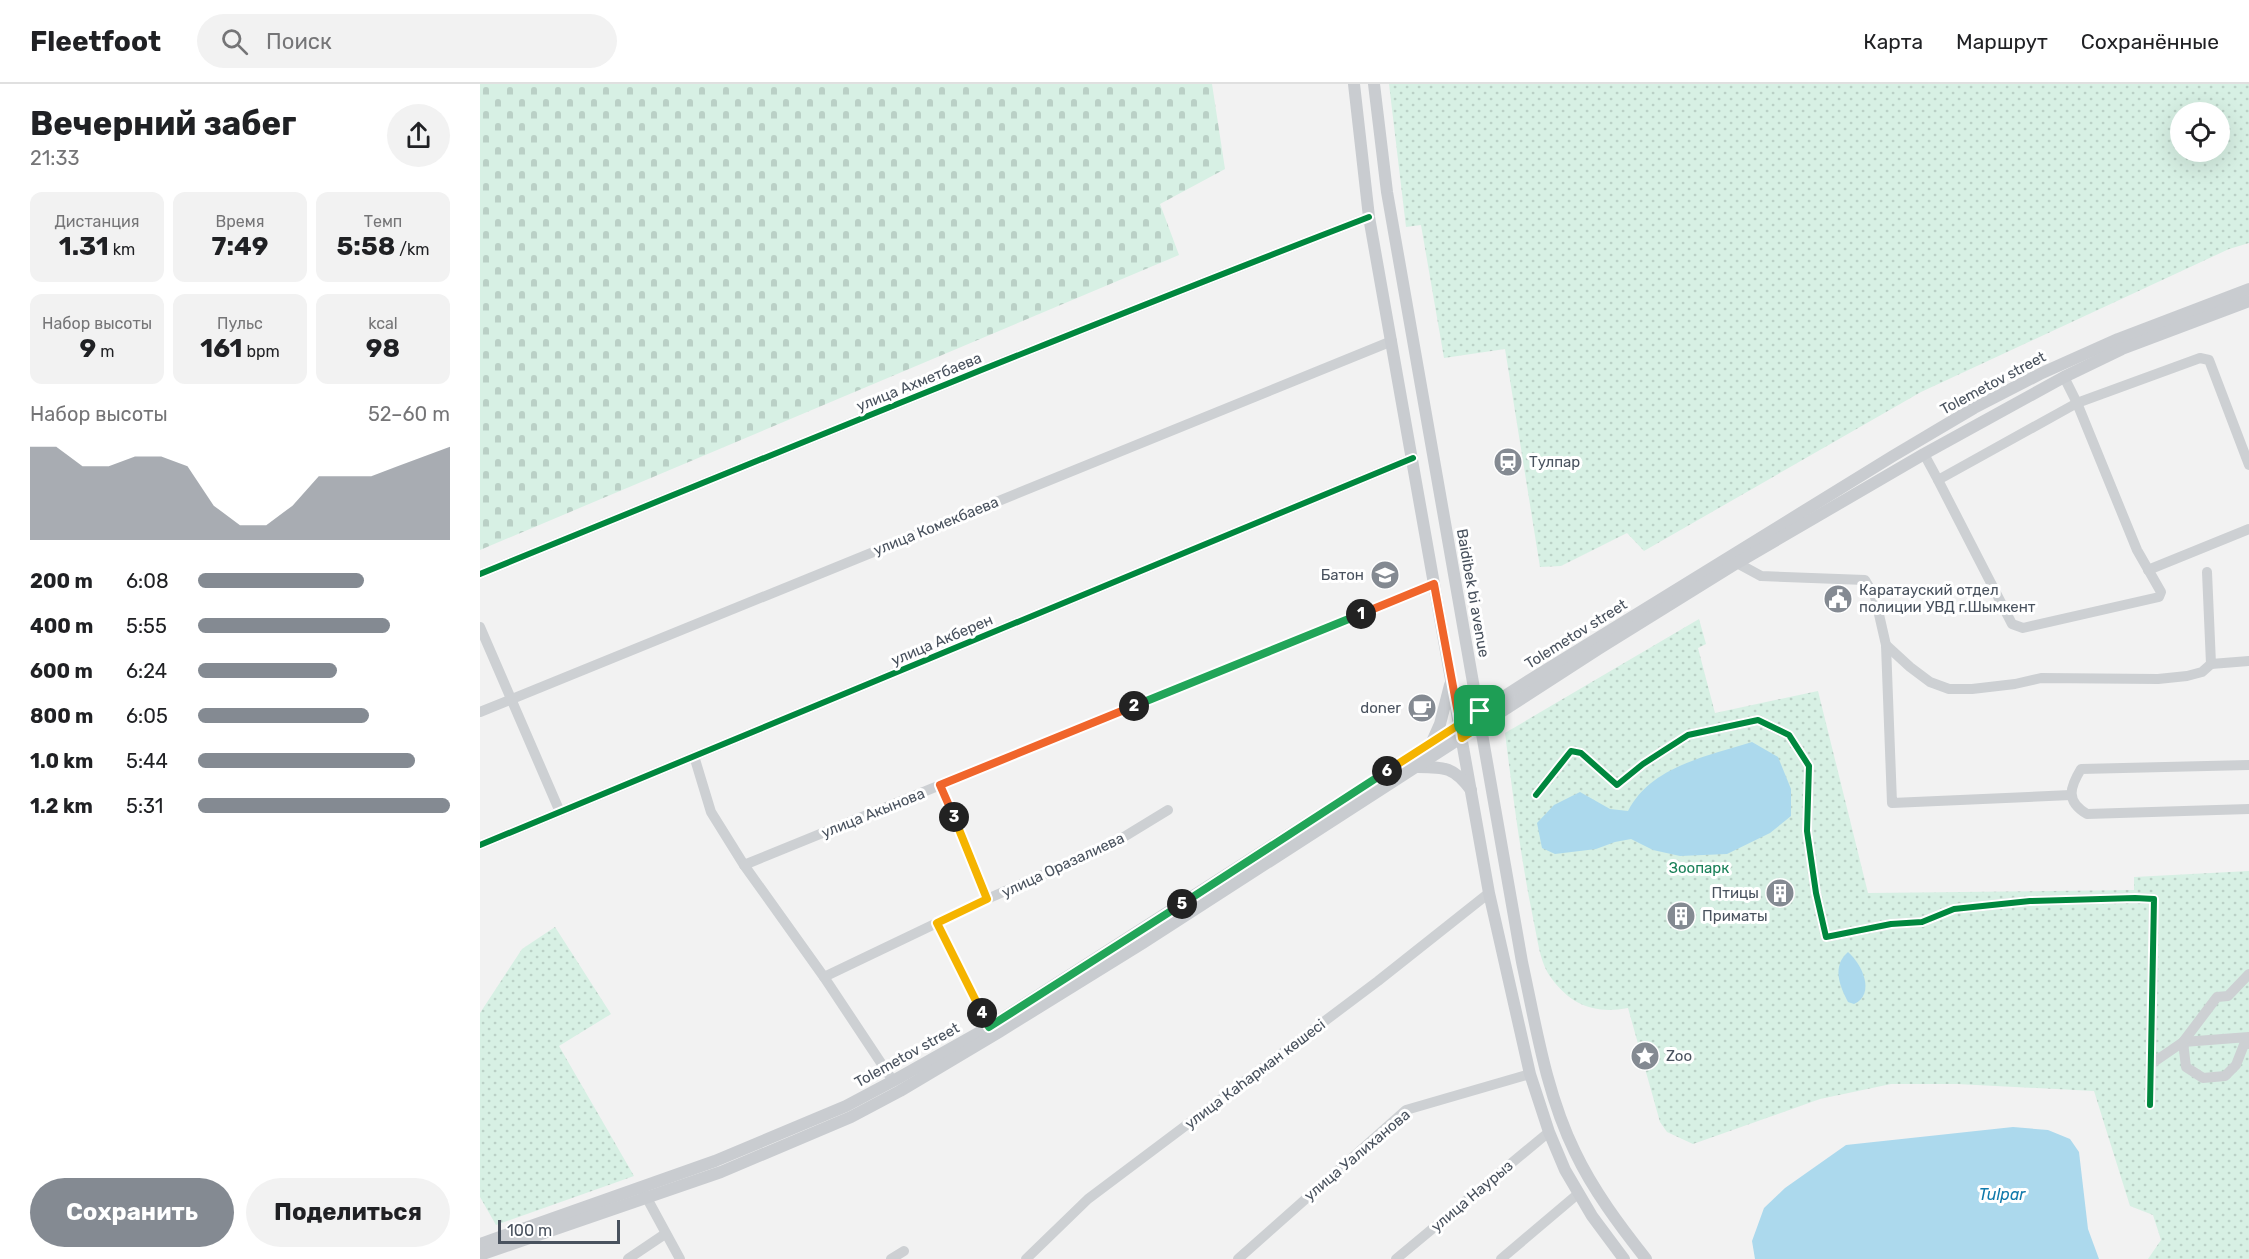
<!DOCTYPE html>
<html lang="ru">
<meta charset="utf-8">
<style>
:root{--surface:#fff;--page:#f2f2f2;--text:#202124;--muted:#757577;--line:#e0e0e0;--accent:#848a92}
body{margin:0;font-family:Rubik,sans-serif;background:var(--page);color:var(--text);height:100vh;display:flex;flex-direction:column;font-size:22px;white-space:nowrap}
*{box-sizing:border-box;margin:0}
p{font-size:20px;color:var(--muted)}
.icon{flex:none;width:33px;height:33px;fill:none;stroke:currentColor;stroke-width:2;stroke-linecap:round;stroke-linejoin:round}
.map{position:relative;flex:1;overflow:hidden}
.panel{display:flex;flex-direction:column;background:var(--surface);width:480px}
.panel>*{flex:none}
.controls{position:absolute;left:1690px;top:18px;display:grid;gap:12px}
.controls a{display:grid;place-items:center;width:60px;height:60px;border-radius:50%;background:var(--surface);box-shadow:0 6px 24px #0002;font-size:30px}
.scale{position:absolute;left:18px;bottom:15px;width:122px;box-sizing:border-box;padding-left:6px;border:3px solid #49525e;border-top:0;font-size:16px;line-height:21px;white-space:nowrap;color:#49525e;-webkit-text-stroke:4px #fff;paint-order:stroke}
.pin{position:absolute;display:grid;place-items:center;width:51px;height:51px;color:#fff;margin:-26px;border-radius:12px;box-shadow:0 3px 9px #0006}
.km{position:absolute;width:30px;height:30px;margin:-15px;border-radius:50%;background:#222;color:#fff;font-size:16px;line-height:30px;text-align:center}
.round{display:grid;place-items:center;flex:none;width:63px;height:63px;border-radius:32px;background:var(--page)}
.summary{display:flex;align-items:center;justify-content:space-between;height:102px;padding:0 30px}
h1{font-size:33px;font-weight:700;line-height:45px}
.stats{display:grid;grid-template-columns:repeat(3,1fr);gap:9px;height:102px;padding:6px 30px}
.stats div{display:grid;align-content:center;border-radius:12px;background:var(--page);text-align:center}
.stats b{font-size:26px;font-weight:700}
.stats small{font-size:16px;font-weight:400}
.stats p{font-size:16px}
.chart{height:168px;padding:12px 30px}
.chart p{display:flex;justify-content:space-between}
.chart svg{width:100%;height:108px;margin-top:6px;fill:var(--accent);opacity:.7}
.action{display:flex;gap:12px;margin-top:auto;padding:12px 30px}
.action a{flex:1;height:69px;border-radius:36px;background:var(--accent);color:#fff;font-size:24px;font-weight:700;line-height:69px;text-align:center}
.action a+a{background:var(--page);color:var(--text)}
ul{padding:0 30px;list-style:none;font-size:20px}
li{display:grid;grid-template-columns:96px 72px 1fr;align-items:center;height:45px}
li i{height:15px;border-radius:8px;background:var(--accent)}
header{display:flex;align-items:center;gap:36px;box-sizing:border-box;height:84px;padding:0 30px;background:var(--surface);border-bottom:2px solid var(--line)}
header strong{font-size:28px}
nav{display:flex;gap:33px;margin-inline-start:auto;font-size:21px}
.search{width:420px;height:54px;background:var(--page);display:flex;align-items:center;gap:15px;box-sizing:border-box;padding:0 21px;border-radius:33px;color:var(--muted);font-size:22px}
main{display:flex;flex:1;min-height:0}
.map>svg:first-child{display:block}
.cemetery{fill:url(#cemetery-stones)}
.park{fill:url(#park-dots);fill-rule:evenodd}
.water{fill:#acd9ed}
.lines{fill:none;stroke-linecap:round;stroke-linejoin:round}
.minor{stroke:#cdd0d3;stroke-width:10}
.major{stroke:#c9ccd0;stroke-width:12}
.cycleway-casing{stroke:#fff;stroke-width:10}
.cycleway{stroke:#00873e;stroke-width:6}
.split-1-casing{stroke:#fff;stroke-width:12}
.split-2-casing{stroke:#fff;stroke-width:12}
.split-3-casing{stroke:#fff;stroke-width:12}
.split-4-casing{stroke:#fff;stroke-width:12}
.split-5-casing{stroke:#fff;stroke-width:12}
.split-6-casing{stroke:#fff;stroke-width:12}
.split-7-casing{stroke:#fff;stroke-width:12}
.split-1{stroke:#f0652b;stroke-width:8}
.split-2{stroke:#22a559;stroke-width:8}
.split-3{stroke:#f0652b;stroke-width:8}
.split-4{stroke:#f5b400;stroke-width:8}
.split-5{stroke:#22a559;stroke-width:8}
.split-6{stroke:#22a559;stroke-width:8}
.split-7{stroke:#f5b400;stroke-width:8}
.labels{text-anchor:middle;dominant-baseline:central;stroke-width:6;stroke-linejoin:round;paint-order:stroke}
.street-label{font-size:15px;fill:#49525e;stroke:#fff}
.poi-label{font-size:15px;fill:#49525e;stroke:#fff;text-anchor:start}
.park-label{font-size:15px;fill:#198058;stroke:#fff}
.water-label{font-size:16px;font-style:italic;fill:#0f79ab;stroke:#fff}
</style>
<header>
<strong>Fleetfoot</strong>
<div class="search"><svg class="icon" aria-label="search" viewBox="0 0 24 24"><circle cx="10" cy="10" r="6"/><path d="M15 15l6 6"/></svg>Поиск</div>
<nav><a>Карта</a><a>Маршрут</a><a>Сохранённые</a></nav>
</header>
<main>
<section class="panel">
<div class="summary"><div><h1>Вечерний забег</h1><p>21:33</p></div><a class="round"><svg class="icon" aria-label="share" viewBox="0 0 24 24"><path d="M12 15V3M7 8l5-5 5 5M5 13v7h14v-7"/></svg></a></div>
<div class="stats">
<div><p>Дистанция</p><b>1.31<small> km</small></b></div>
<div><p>Время</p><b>7:49</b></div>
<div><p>Темп</p><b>5:58<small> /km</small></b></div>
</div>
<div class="stats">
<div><p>Набор высоты</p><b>9<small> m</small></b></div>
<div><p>Пульс</p><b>161<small> bpm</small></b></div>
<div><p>kcal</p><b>98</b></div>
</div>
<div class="chart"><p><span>Набор высоты</span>52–60 m</p>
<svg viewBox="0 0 160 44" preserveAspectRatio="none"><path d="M0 44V6L10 6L20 14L30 14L40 10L50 10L60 14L70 30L80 38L90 38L100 30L110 18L120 18L130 18L140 14L150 10L160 6V44z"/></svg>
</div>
<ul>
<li><b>200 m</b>6:08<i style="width:66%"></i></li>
<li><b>400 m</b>5:55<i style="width:76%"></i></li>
<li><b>600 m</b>6:24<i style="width:55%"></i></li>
<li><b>800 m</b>6:05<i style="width:68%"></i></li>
<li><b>1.0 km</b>5:44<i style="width:86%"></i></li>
<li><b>1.2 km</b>5:31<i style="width:100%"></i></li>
</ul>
<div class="action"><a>Сохранить</a><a>Поделиться</a></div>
</section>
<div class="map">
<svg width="1769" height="1175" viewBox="0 0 1769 1175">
<defs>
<pattern id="cemetery-stones" width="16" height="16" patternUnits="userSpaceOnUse" patternTransform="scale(1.5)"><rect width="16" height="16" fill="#d7f0e4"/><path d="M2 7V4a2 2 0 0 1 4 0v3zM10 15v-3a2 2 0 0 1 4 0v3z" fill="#bad0c6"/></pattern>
<pattern id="park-dots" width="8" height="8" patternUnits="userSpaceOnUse" patternTransform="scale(1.5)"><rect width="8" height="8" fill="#d7f0e4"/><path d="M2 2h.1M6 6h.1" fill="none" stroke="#bad0c6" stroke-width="1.8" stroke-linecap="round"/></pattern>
</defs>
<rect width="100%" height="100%" fill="#f2f2f2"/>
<!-- cemetery -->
<path class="cemetery" d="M0 0H732L745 85 680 120 699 171 0 466Z"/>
<!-- park -->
<g class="park">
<path d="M909 0H1769V159L1749 165 1441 308 1164 467 1147 449 1081 482 1060 483 1025 265 964 274 941 141 926 143ZM1740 28V68H1701V28Z"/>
<path d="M1219 535 1226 560 1218 564 1235 629 1338 607 1388 809 1654 806V793L1769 787V1175H1668L1681 1156 1673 1131 1650 1122 1614 1007 1477 1000H1411L1340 1015 1213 1060 1187 1048 1180 1038 1148 924C1116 930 1092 922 1072 895 1060 880 1058 857 1054 839 1041 776 1033 713 1025 649Z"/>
<path d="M75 843 131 930 79 962 154 1092 16 1141 0 1113V929L42 865Z"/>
</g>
<!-- water -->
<g class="water">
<path d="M1272 658 1298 673 1311 705V732L1290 749 1247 770 1200 772 1173 766 1151 755 1135 758 1116 765 1075 770 1062 764 1057 739 1074 721 1100 708 1130 725 1148 727C1171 682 1228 672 1272 658Z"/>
<path d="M1368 868C1382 880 1396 910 1374 920L1368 918C1359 901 1352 882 1368 868Z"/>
<path d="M1533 1043 1568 1046 1590 1055 1599 1068 1608 1145 1619 1175H1275L1272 1157 1284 1124 1305 1104 1366 1061Z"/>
</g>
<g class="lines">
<!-- minor -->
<g class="minor">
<path d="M1584 293 1597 319 1720 274 1729 276 1769 381"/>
<path d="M1597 319 1657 466 1681 508 1679 513 1543 544 1532 540 1458 396Z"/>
<path d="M1444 370 1458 396"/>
<path d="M1257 479 1281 492 1385 496 1395 513 1406 561 1412 719 1591 711"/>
<path d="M1668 486 1769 445"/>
<path d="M1727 488 1731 580"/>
<path d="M0 490C296 369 591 248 889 133"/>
<path d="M0 543 80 728"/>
<path d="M1406 561 1430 583 1450 598 1469 605H1492L1535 600 1561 594 1678 595 1707 592 1722 588 1731 580 1769 577"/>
<path d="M0 628 912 257"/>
<path d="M214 672 231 728 264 781 344 893 413 997"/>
<path d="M1769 681 1601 685C1590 703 1585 717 1607 730L1769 725"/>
<path d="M1056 711 1091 667 1101 669 1137 701 1163 680 1208 651 1278 636 1309 651 1329 682 1327 747 1336 809 1346 853 1411 840 1442 838 1474 825 1550 817 1655 814 1674 815 1670 1021"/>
<path d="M0 761 933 374"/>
<path d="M264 781 954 500"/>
<path d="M507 815 629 762 688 726"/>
<path d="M457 839 509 943"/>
<path d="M344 893 507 815 461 701"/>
<path d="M1703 958 1706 983 1723 994 1745 992 1756 981 1765 958 1769 960"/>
<path d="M1703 958 1769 953"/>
<path d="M1671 980 1703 958 1737 913 1748 912 1769 890"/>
<path d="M163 1107 200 1175"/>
<path d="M148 1175 185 1150"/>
<path d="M411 1175 424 1167"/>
<path d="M546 1175 608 1115 898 897 1009 809"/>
<path d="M758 1175 926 1026 1050 990"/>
<path d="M916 1175 1069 1048"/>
<path d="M1021 1175 1099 1109"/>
</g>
<!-- major -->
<g class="major">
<path d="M874 0 889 133 954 500 1009 809 1050 990 1069 1048 1085 1086 1112 1132 1144 1175"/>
<path d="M894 0 907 108 1042 878C1056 942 1066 1009 1095 1068 1113 1106 1140 1142 1166 1175"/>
<path d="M952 658 960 640 970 601"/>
<path d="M938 683C965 683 974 683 991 706"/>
<path d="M0 1160 235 1077 366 1022 413 997 509 943 1045 599 1413 372 1494 324 1562 289 1638 255 1769 205"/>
<path d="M0 1171 241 1088 371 1033 420 1007 519 948 663 859 1120 564 1257 479 1444 370 1584 293 1642 265 1769 217"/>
</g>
<!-- cycleway casing -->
<g class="cycleway-casing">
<g id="cycleway">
<path d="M0 490C296 369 591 248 889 133"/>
<path d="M1056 711 1091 667 1101 669 1137 701 1163 680 1208 651 1278 636 1309 651 1329 682 1327 747 1336 809 1346 853 1411 840 1442 838 1474 825 1550 817 1655 814 1674 815 1670 1021"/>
<path d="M0 761 933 374"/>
</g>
</g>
<!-- cycleway -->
<use href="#cycleway" class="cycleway"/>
</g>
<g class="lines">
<!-- split-1 casing -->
<g class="split-1-casing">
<path id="split-1" d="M881 530 954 500 980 640 1000 627"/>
</g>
<!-- split-2 casing -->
<g class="split-2-casing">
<path id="split-2" d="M654 622 881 530"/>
</g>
<!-- split-3 casing -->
<g class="split-3-casing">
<path id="split-3" d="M474 733 460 701 654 622"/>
</g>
<!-- split-4 casing -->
<g class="split-4-casing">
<path id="split-4" d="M474 733 507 815 457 839 502 929"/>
</g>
<!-- split-5 casing -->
<g class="split-5-casing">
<path id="split-5" d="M502 929 509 943 702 820"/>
</g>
<!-- split-6 casing -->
<g class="split-6-casing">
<path id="split-6" d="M702 820 907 687"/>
</g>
<!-- split-7 casing -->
<g class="split-7-casing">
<path id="split-7" d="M907 687 980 640 982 654 1002 641 1000 627"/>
</g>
<!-- split-1 -->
<use href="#split-1" class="split-1"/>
<!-- split-2 -->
<use href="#split-2" class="split-2"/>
<!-- split-3 -->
<use href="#split-3" class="split-3"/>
<!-- split-4 -->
<use href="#split-4" class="split-4"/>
<!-- split-5 -->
<use href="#split-5" class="split-5"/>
<!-- split-6 -->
<use href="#split-6" class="split-6"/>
<!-- split-7 -->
<use href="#split-7" class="split-7"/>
</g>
<!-- icons -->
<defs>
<g id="station-disc" transform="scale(1.5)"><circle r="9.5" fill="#848a92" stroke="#fff"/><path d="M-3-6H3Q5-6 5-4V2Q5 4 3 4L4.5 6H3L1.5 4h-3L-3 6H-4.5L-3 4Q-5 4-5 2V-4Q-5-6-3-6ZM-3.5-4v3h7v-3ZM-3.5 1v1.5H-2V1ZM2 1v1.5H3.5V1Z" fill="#fff"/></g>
<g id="school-disc" transform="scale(1.5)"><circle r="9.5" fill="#848a92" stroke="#fff"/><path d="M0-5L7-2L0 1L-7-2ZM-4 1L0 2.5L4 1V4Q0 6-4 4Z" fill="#fff"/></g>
<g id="civic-disc" transform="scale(1.5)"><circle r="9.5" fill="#848a92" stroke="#fff"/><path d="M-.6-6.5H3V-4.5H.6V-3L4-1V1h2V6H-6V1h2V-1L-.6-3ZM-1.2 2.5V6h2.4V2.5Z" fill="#fff"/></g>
<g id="cafe-disc" transform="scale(1.5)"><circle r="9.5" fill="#848a92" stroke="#fff"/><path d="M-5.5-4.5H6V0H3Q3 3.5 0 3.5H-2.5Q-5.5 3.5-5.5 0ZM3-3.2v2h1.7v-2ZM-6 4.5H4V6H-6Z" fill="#fff"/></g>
<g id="building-disc" transform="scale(1.5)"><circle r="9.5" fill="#848a92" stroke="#fff"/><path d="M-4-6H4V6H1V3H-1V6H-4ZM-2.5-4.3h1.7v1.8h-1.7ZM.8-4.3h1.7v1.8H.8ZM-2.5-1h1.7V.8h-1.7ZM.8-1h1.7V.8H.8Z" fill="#fff"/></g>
<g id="sight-disc" transform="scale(1.5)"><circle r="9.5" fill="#848a92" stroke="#fff"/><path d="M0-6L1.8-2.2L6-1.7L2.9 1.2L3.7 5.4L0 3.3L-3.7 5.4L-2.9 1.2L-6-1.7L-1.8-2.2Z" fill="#fff"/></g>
</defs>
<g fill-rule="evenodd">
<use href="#station-disc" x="1028" y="378"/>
<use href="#school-disc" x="905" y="491"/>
<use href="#civic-disc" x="1358" y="515"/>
<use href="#cafe-disc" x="942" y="624"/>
<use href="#building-disc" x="1300" y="809"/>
<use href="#building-disc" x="1201" y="832"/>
<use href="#sight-disc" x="1165" y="972"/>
</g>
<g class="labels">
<!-- street labels -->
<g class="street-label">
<text transform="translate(439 298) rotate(-22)">улица Ахметбаева</text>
<text transform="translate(1513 299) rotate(-28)">Tolemetov street</text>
<text transform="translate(456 442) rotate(-22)">улица Комекбаева</text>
<text transform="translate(993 509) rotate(80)">Baidibek bi avenue</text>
<text transform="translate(1096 550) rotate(-32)">Tolemetov street</text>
<text transform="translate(462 556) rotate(-23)">улица Акберен</text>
<text transform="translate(393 729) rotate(-22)">улица Акынова</text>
<text transform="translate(583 781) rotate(-25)">улица Оразалиева</text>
<text transform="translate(427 971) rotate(-29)">Tolemetov street</text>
<text transform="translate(775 990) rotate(-37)">улица Каһарман көшесі</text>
<text transform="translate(877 1071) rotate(-40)">улица Уалиханова</text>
<text transform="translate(992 1112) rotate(-40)">улица Наурыз</text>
</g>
<!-- poi labels -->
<g class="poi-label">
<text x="1049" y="378">Тулпар</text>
<text x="884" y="491" text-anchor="end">Батон</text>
<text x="1379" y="506">Каратауский отдел<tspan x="1379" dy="17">полиции УВД г.Шымкент</tspan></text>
<text x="921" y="624" text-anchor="end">doner</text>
<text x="1279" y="809" text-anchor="end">Птицы</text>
<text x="1222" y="832">Приматы</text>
<text x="1186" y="972">Zoo</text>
</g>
<!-- park labels -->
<g class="park-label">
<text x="1219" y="784">Зоопарк</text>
</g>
<!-- water labels -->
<g class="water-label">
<text x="1522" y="1110">Tulpar</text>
</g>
</g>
</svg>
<div class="controls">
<a><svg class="icon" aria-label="locate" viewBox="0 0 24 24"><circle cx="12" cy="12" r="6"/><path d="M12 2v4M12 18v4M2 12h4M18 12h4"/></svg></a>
</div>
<div class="scale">100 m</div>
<div class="pin" style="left:1000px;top:627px;background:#1e9e55"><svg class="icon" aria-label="arrive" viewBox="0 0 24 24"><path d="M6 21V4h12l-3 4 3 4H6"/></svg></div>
<b class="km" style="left:881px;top:530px">1</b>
<b class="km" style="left:654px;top:622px">2</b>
<b class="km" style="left:474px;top:733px">3</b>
<b class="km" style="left:502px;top:929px">4</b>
<b class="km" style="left:702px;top:820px">5</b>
<b class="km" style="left:907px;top:687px">6</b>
</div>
</main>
